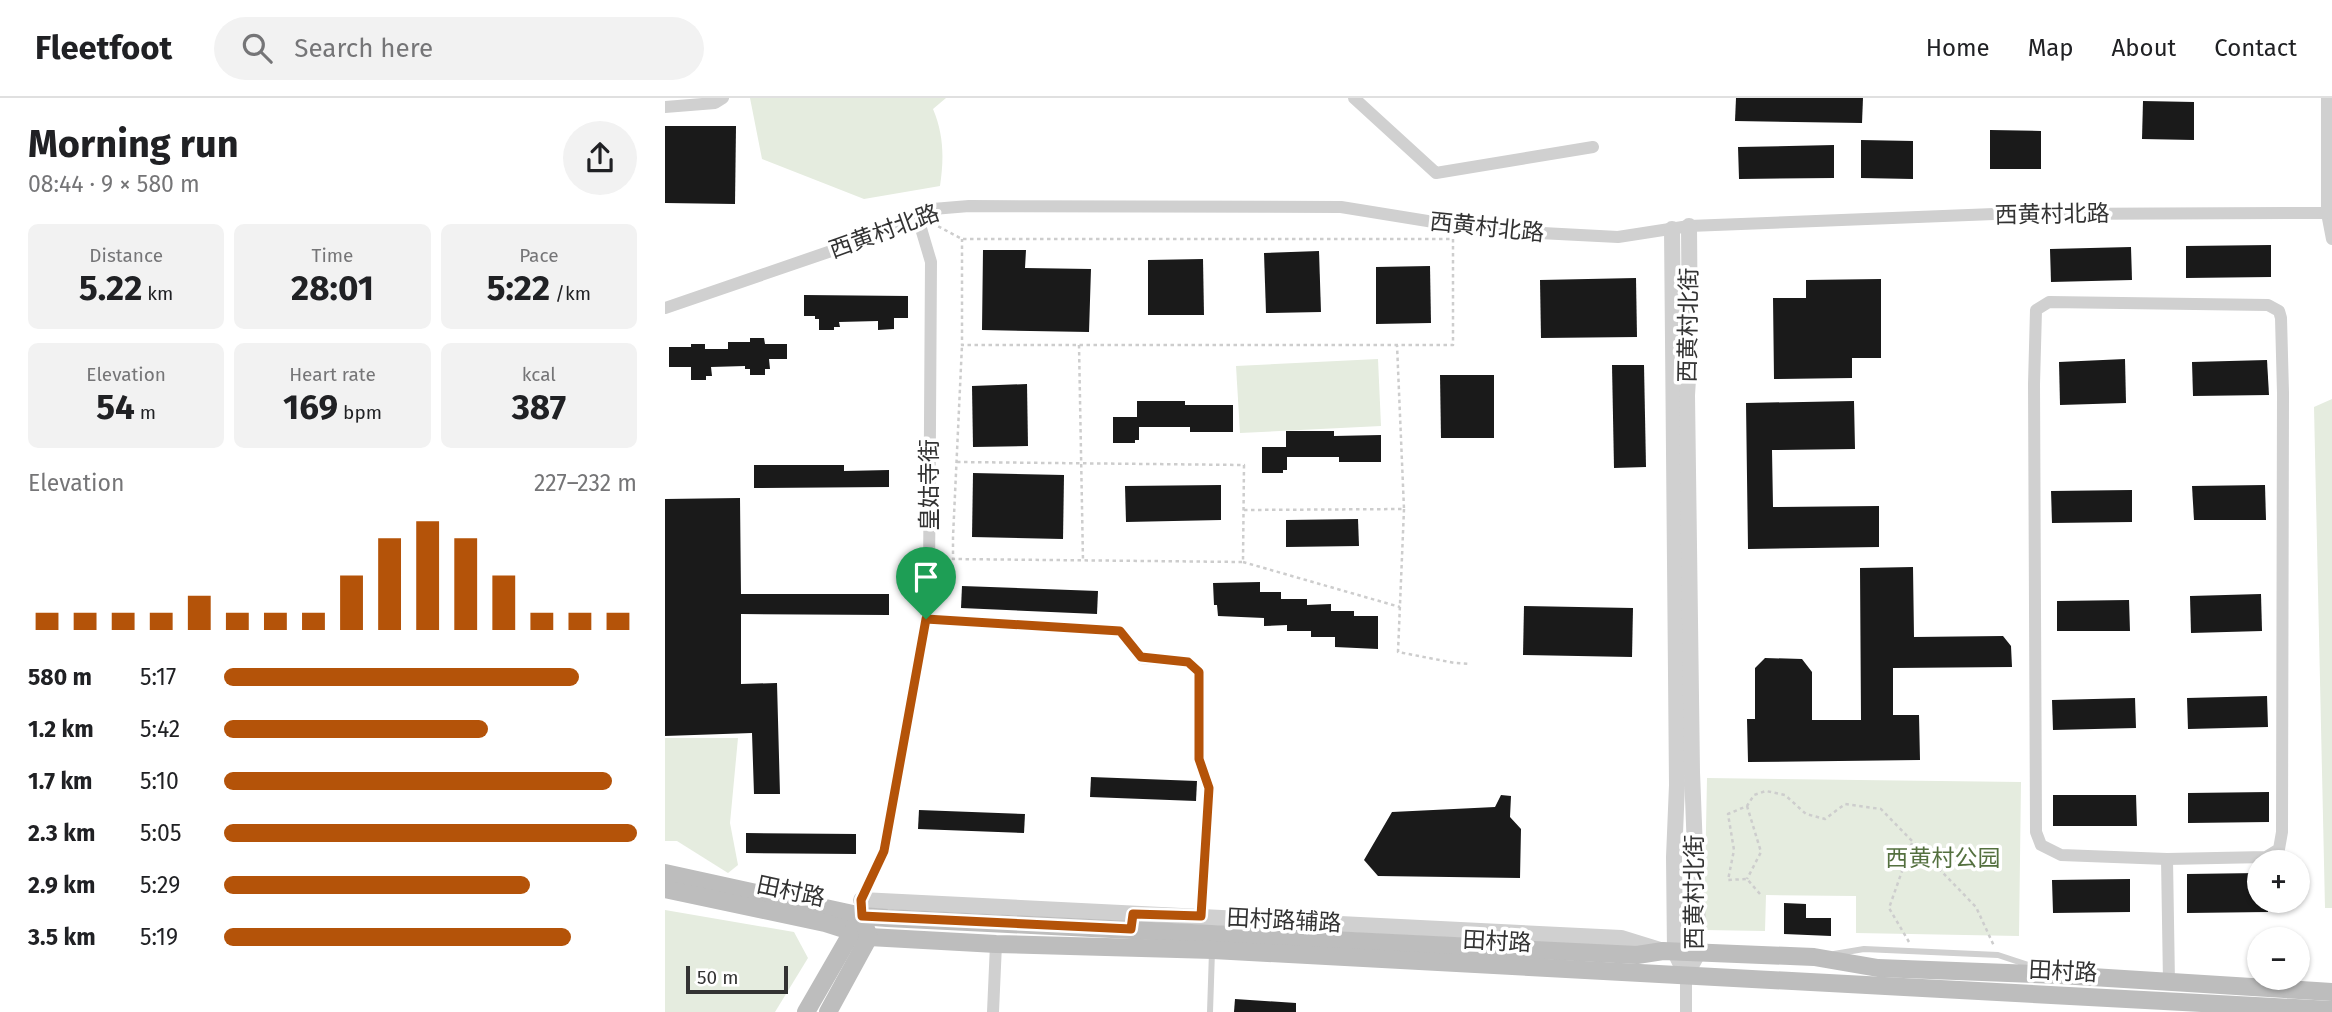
<!DOCTYPE html>
<meta charset="utf-8">
<style>
:root{--surface:#fff;--page:#f2f2f2;--text:#202124;--muted:#757577;--line:#e0e0e0;--accent:#b45309}
body{margin:0;font-family:"Fira Sans","Noto Sans SC",sans-serif;background:var(--page);color:var(--text);height:100vh;display:flex;flex-direction:column;font-size:26px;white-space:nowrap}
*{box-sizing:border-box;margin:0}
p{font-size:23px;color:var(--muted)}
.icon{flex:none;width:38px;height:38px;fill:none;stroke:currentColor;stroke-width:2;stroke-linecap:round;stroke-linejoin:round}
.map{position:relative;flex:1;overflow:hidden}
.drawer{display:flex;flex-direction:column;background:var(--surface);width:665px}
.drawer>*{flex:none}
.controls{position:absolute;left:1582px;top:752px;display:grid;gap:14px}
.controls a{display:grid;place-items:center;width:63px;height:63px;border-radius:50%;background:var(--surface);box-shadow:0 2px 5px #0004;font-size:35px}
.scale{position:absolute;left:21px;bottom:18px;width:102px;box-sizing:border-box;padding-left:7px;border:4px solid #333;border-top:0;font-size:19px;line-height:24px;white-space:nowrap;color:#333;-webkit-text-stroke:5px #fff;paint-order:stroke}
.pin{position:absolute;display:grid;place-items:center;width:60px;height:60px;color:#fff;margin:-72px -30px;border-radius:50% 50% 50% 0;rotate:-45deg;box-shadow:0 0 7px #0007}
.pin .icon{rotate:45deg}
.round{display:grid;place-items:center;flex:none;width:74px;height:74px;border-radius:37px;background:var(--page)}
.summary{display:flex;align-items:center;justify-content:space-between;height:119px;padding:0 28px}
h1{font-size:38px;font-weight:700;line-height:52px}
.figures{display:grid;grid-template-columns:repeat(3,1fr);gap:10px;height:119px;padding:7px 28px}
.figures div{display:grid;align-content:center;border-radius:10px;background:var(--page);text-align:center}
.figures b{font-size:35px;font-weight:700}
.figures small{font-size:19px;font-weight:400}
.figures p{font-size:19px}
.chart{height:196px;padding:14px 28px}
.chart p{display:flex;justify-content:space-between}
.chart svg{width:100%;height:126px;margin-top:7px;stroke:var(--accent);stroke-width:6}
ul{padding:0 28px;list-style:none;font-size:23px}
li{display:grid;grid-template-columns:112px 84px 1fr;align-items:center;height:52px}
li i{height:18px;border-radius:9px;background:var(--accent)}
header{display:flex;align-items:center;gap:42px;box-sizing:border-box;height:98px;padding:0 35px;background:var(--surface);border-bottom:2px solid var(--line)}
header strong{font-size:33px}
nav{display:flex;gap:38px;margin-inline-start:auto;font-size:24px}
.search{width:490px;height:63px;background:var(--page);display:flex;align-items:center;gap:18px;box-sizing:border-box;padding:0 24px;border-radius:38px;color:var(--muted);font-size:26px}
main{display:flex;flex:1;min-height:0}
.map>svg:first-child{display:block}
.green{fill:#e5ecdf}
.building{fill:#1a1a1a}
.lines{fill:none;stroke-linecap:round;stroke-linejoin:round}
.path{stroke:#cdcdcd;stroke-width:2.5;stroke-dasharray:3.5 3.5;stroke-linecap:butt}
.service{stroke:#d0d0d0;stroke-width:6}
.minor{stroke:#d0d0d0;stroke-width:12}
.tertiary{stroke:#d0d0d0;stroke-width:16}
.secondary{stroke:#bdbdbd;stroke-width:18}
.route-casing{stroke:#fff;stroke-width:14}
.route{stroke:#b45309;stroke-width:9}
.labels{text-anchor:middle;dominant-baseline:central;stroke-width:7;stroke-linejoin:round;paint-order:stroke}
.street-label{font-size:23px;fill:#333;stroke:#fff}
.park-label{font-size:23px;fill:#54703f;stroke:#fff}
</style>
<header>
<strong>Fleetfoot</strong>
<div class="search"><svg class="icon" aria-label="search" viewBox="0 0 24 24"><circle cx="10" cy="10" r="6"/><path d="M15 15l6 6"/></svg>Search here</div>
<nav><a>Home</a><a>Map</a><a>About</a><a>Contact</a></nav>
</header>
<main>
<section class="drawer">
<div class="summary"><div><h1>Morning run</h1><p>08:44 · 9 × 580 m</p></div><a class="round"><svg class="icon" aria-label="share" viewBox="0 0 24 24"><path d="M12 15V3M7 8l5-5 5 5M5 13v7h14v-7"/></svg></a></div>
<div class="figures">
<div><p>Distance</p><b>5.22<small> km</small></b></div>
<div><p>Time</p><b>28:01</b></div>
<div><p>Pace</p><b>5:22<small> /km</small></b></div>
</div>
<div class="figures">
<div><p>Elevation</p><b>54<small> m</small></b></div>
<div><p>Heart rate</p><b>169<small> bpm</small></b></div>
<div><p>kcal</p><b>387</b></div>
</div>
<div class="chart"><p><span>Elevation</span>227–232 m</p>
<svg viewBox="0 0 160 44" preserveAspectRatio="none"><path d="M5 44V38M15 44V38M25 44V38M35 44V38M45 44V32M55 44V38M65 44V38M75 44V38M85 44V25M95 44V12M105 44V6M115 44V12M125 44V25M135 44V38M145 44V38M155 44V38"/></svg>
</div>
<ul>
<li><b>580 m</b>5:17<i style="width:86%"></i></li>
<li><b>1.2 km</b>5:42<i style="width:64%"></i></li>
<li><b>1.7 km</b>5:10<i style="width:94%"></i></li>
<li><b>2.3 km</b>5:05<i style="width:100%"></i></li>
<li><b>2.9 km</b>5:29<i style="width:74%"></i></li>
<li><b>3.5 km</b>5:19<i style="width:84%"></i></li>
</ul>
</section>
<div class="map">
<svg width="1667" height="914" viewBox="0 0 1667 914">
<rect width="100%" height="100%" fill="#fff"/>
<!-- green -->
<g class="green">
<path d="M85 0H281L268 11C279 37 279 61 275 88L199 101 97 61Z"/>
<path d="M713 261 716 328 575 335 571 268Z"/>
<path d="M1667 301V810H1660L1649 309Z"/>
<path d="M0 640H73L65 725 73 767 63 775 12 743H0Z"/>
<path d="M1042 680 1356 684 1354 838 1191 835V798L1101 797 1100 833 1039 832Z"/>
<path d="M0 812 129 834 143 860 110 914H0Z"/>
</g>
<!-- building -->
<g class="building">
<path d="M1071 0H1198L1197 25 1070 23Z"/>
<path d="M1478 3 1529 4V42L1477 41Z"/>
<path d="M0 28H71L70 106 0 105Z"/>
<path d="M1325 32 1376 33V71H1325Z"/>
<path d="M1196 42 1248 43V81L1196 80Z"/>
<path d="M1169 47V80L1074 81 1073 49Z"/>
<path d="M1606 147V179L1521 180V148Z"/>
<path d="M1466 149 1467 182 1386 184 1385 151Z"/>
<path d="M318 152H361L360 170 426 171 424 234 317 232Z"/>
<path d="M654 153 656 214 601 215 599 155Z"/>
<path d="M538 161 539 217H483V162Z"/>
<path d="M765 168 766 225 711 226V169Z"/>
<path d="M971 180 972 239 876 240 875 182Z"/>
<path d="M1216 181V260H1187V280L1109 281 1108 200H1141V182Z"/>
<path d="M139 197 243 198V220H229V231L213 232V223L174 224 175 229H169V232H154V221H150V218H139Z"/>
<path d="M85 240H99L100 246H122V261H104L105 271H100V277H85V271H80V268L46 269 47 278H41V282H26V269H4V249H26V246H40V251H63V244H85Z"/>
<path d="M1460 261 1461 305 1395 307 1394 264Z"/>
<path d="M1602 262 1604 297 1528 298 1527 264Z"/>
<path d="M947 267H979L981 369 949 370Z"/>
<path d="M775 277H829V340H776Z"/>
<path d="M362 286 363 348 308 349 307 288Z"/>
<path d="M472 303H520V307H568V334H525V329H474V342H470V345H448V319H472Z"/>
<path d="M1189 303 1190 351 1107 352 1108 409 1214 408V449L1083 451 1081 305Z"/>
<path d="M621 333H669V338L716 337V364H674V359H622V372H618V375H597V349H621Z"/>
<path d="M89 367H179V373L224 372V389L89 390Z"/>
<path d="M308 375 399 377 398 441 307 439Z"/>
<path d="M556 387V422L461 424 460 388Z"/>
<path d="M1600 387 1601 422H1529L1527 388Z"/>
<path d="M1467 392V424L1387 425 1386 393Z"/>
<path d="M75 400 76 496H224V517L76 516V586L112 585 115 696H89L87 635 0 638V401Z"/>
<path d="M693 421 694 448 621 449V422Z"/>
<path d="M1248 469 1249 539 1338 538 1346 548 1347 569 1228 570V617H1254L1255 662 1083 664 1082 621H1090V570L1100 560 1137 561 1147 574V622H1196L1195 470Z"/>
<path d="M595 484V494H616V501H642V507L666 506V513H689V518H713V551L670 549V539H646V533H622V527L599 528V520L553 518 552 507H549L548 485Z"/>
<path d="M297 488 433 493 432 516 296 510Z"/>
<path d="M1596 496 1597 533 1526 535 1525 498Z"/>
<path d="M1464 502 1465 533H1392V503Z"/>
<path d="M859 508 968 510 967 559 858 557Z"/>
<path d="M1602 598 1603 629 1523 631 1522 600Z"/>
<path d="M1470 600 1471 630 1388 632 1387 602Z"/>
<path d="M426 679 532 683 531 703 425 699Z"/>
<path d="M1604 694V724L1523 725V695Z"/>
<path d="M836 697 846 698 845 719 856 731 855 780 713 778 699 762 727 714 830 709Z"/>
<path d="M1388 697H1471L1472 728H1388Z"/>
<path d="M254 712 360 716 359 735 253 731Z"/>
<path d="M81 735 191 736V756L81 755Z"/>
<path d="M1594 775V803H1602L1603 814 1522 815V776Z"/>
<path d="M1465 781V814L1388 815 1387 782Z"/>
<path d="M1119 805 1141 806V820H1166V838L1119 836Z"/>
<path d="M570 901 631 905V914H569Z"/>
</g>
<g class="lines">
<!-- path -->
<g class="path">
<path d="M267 125 297 141H788V247H297V141"/>
<path d="M414 247 418 463"/>
<path d="M292 364 579 367 578 464 288 461V439L297 247"/>
<path d="M739 411 733 554 790 565 805 566"/>
<path d="M579 412 739 411 732 247"/>
<path d="M578 464 735 509"/>
<path d="M1082 708 1096 754 1082 781"/>
<path d="M1095 796 1082 781 1063 782 1069 752 1063 716 1082 708 1089 697 1101 693 1120 697 1141 716 1160 721 1180 706 1216 711 1311 809 1329 848"/>
<path d="M1244 844 1224 810 1247 745"/>
</g>
<!-- service -->
<g class="service">
<path d="M1169 856 1199 851 1333 857 1369 869"/>
<path d="M545 914 547 853"/>
</g>
<!-- minor -->
<g class="minor">
<path d="M689 0 771 75 928 49"/>
<path d="M1662 0V115L1667 141"/>
<path d="M0 9 50 5 58 0"/>
<path d="M1384 204 1603 207 1614 213 1616 220 1618 295 1617 734 1614 751 1601 759 1502 761 1396 757 1376 747 1371 734 1369 286 1371 212Z"/>
<path d="M0 210 178 149 252 117 268 111 304 108 676 109 818 132 953 139 1024 128 1329 116 1662 115"/>
<path d="M261 521 455 533 476 560 523 564 534 574V661L544 690 536 818"/>
<path d="M1502 761 1504 885"/>
<path d="M196 810V802L219 753 261 521 264 484 266 164 252 117"/>
<path d="M1021 877V914"/>
<path d="M328 914 331 846"/>
</g>
<!-- tertiary -->
<g class="tertiary">
<path d="M1007 131 1012 687 1009 759 1010 854 1021 877"/>
<path d="M196 802 956 840 998 853"/>
<path d="M1021 877 1033 855V831L1027 674 1022 297 1025 250 1024 128"/>
</g>
<!-- secondary -->
<g class="secondary">
<path d="M0 775 197 818 222 820 972 857 998 853 1149 859 1213 870 1395 877 1667 894"/>
<path d="M0 791 160 825 204 839 331 846 548 852 1667 912"/>
<path d="M141 914 193 824"/>
<path d="M163 914 204 839 200 828"/>
</g>
</g>
<g class="lines">
<!-- route casing -->
<g class="route-casing">
<path id="route" d="M261 521 455 533 476 559 523 564 534 574V661L544 690 536 818 468 816 466 831 197 818 196 802 219 753Z"/>
</g>
<!-- route -->
<use href="#route" class="route"/>
</g>
<g class="labels">
<!-- street labels -->
<g class="street-label">
<text transform="translate(1387 116) rotate(-1)">西黄村北路</text>
<text transform="translate(822 129) rotate(6)">西黄村北路</text>
<text transform="translate(219 133) rotate(-20)">西黄村北路</text>
<text transform="translate(1023 227) rotate(-89)">西黄村北街</text>
<text transform="translate(264 387) rotate(-90)">皇姑寺街</text>
<text transform="translate(126 793) rotate(12)">田村路</text>
<text transform="translate(1029 794) rotate(-90)">西黄村北街</text>
<text transform="translate(619 822) rotate(3)">田村路辅路</text>
<text transform="translate(832 843) rotate(3)">田村路</text>
<text transform="translate(1398 873) rotate(3)">田村路</text>
</g>
<!-- park labels -->
<g class="park-label">
<text x="1278" y="760">西黄村公园</text>
</g>
</g>
</svg>
<div class="controls">
<a>+</a>
<a>−</a>
</div>
<div class="scale">50 m</div>
<div class="pin" style="left:261px;top:521px;background:#1e9e55"><svg class="icon" aria-label="arrive" viewBox="0 0 24 24"><path d="M6 21V4h12l-3 4 3 4H6"/></svg></div>
</div>
</main>
